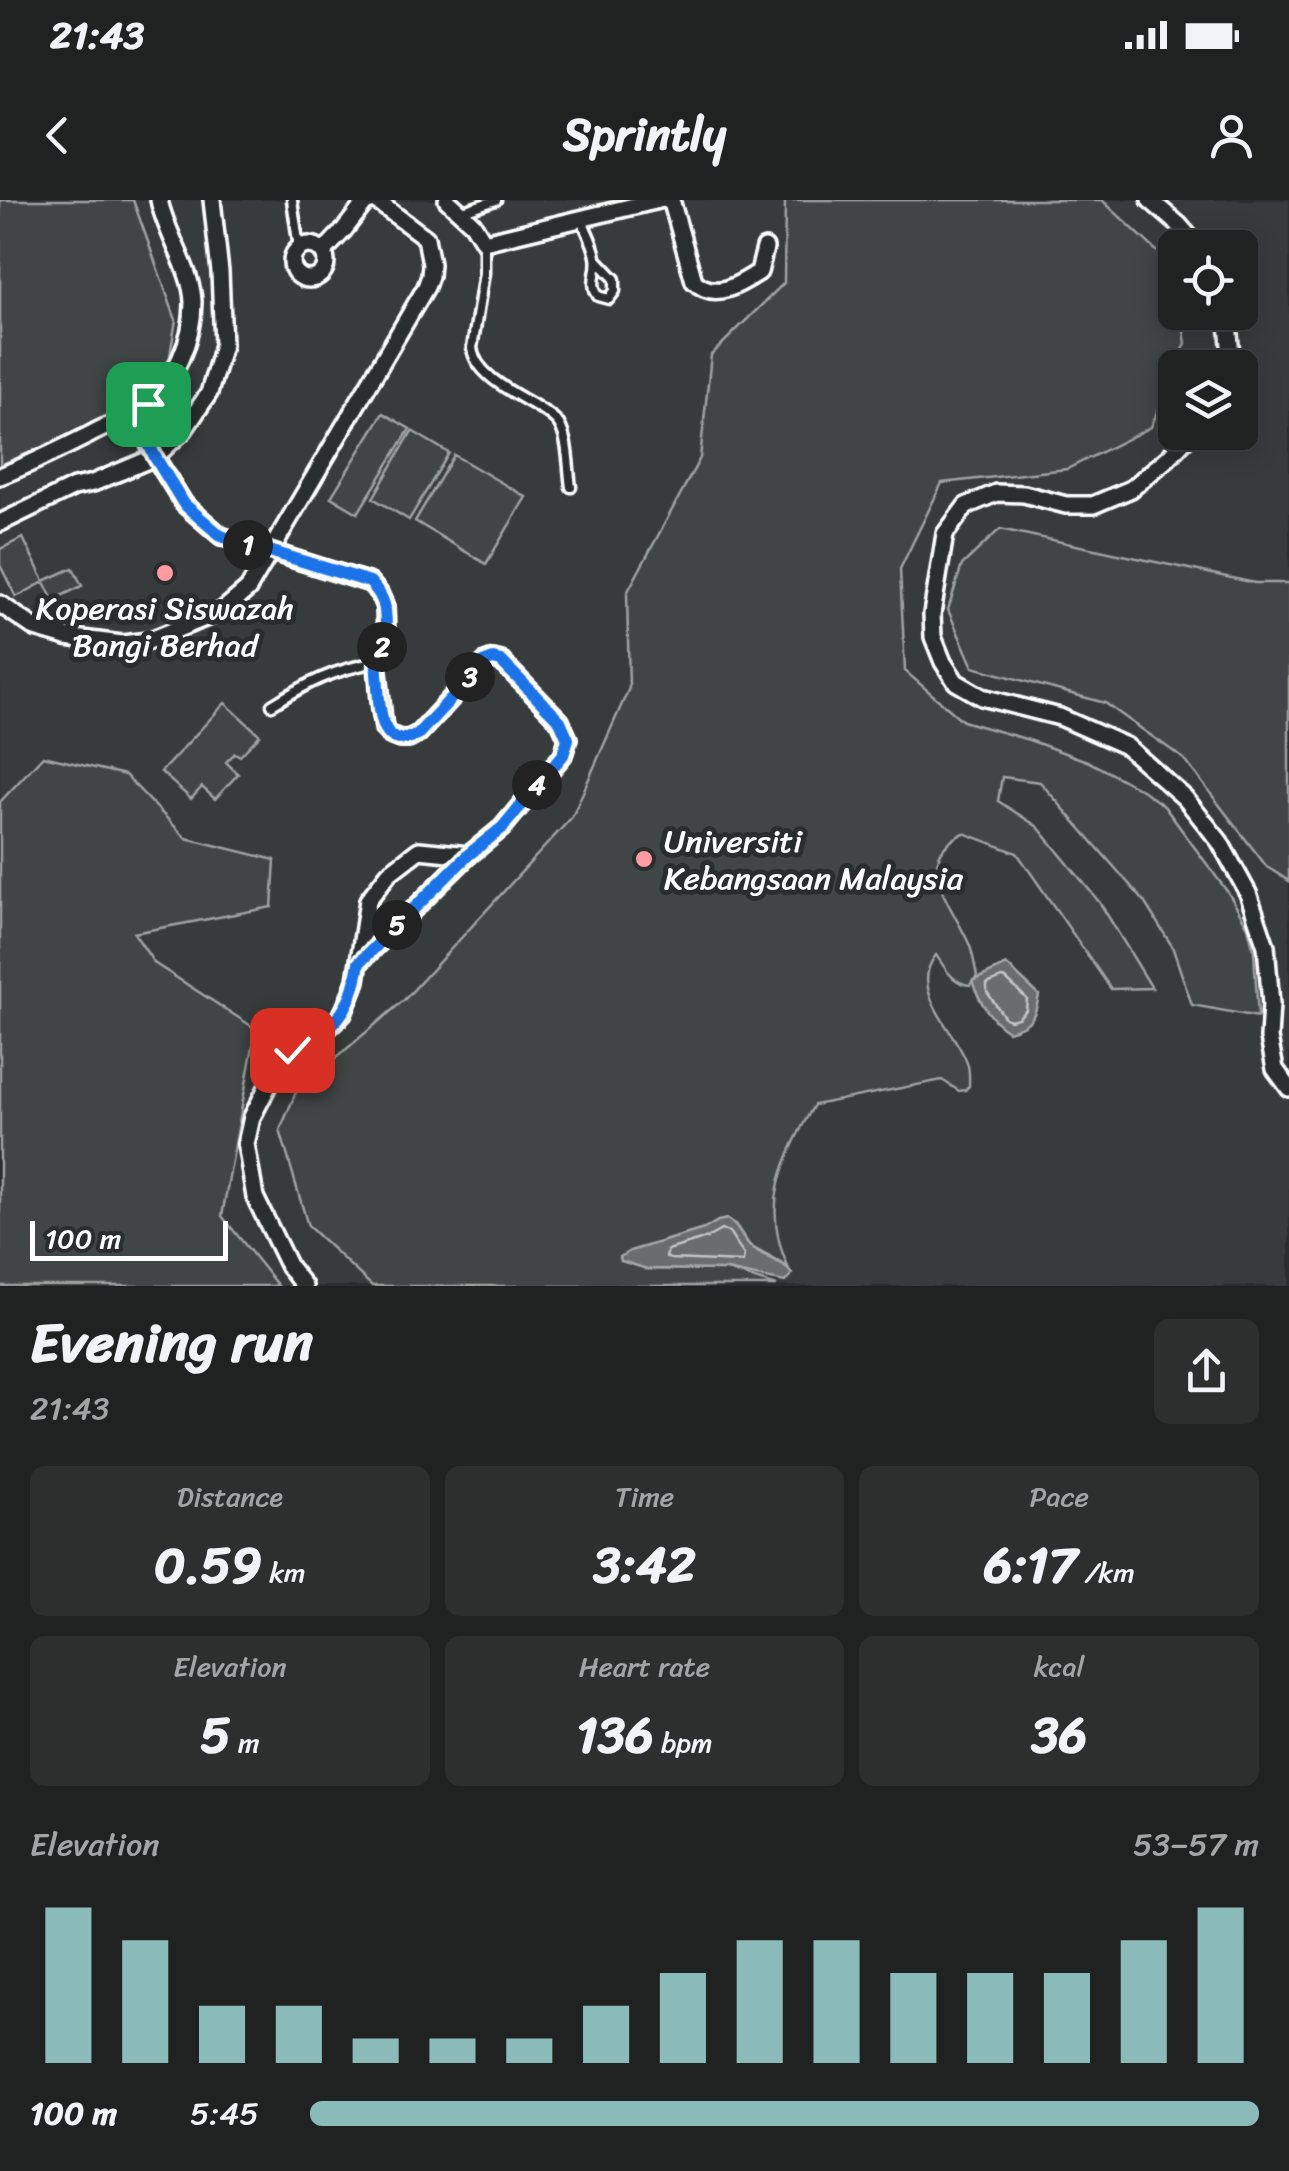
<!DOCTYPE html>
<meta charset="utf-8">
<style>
:root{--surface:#202222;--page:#2d2f2f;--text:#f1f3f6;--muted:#a2a4a5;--line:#3d3f40;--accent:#8bbbb9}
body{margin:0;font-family:Sriracha,sans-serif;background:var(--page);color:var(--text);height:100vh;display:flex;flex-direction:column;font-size:38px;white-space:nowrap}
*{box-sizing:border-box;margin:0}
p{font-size:32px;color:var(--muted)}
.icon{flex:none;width:55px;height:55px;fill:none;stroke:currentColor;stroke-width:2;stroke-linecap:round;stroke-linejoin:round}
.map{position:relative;height:1086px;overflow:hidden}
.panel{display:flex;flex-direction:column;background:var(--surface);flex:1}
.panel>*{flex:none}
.tools{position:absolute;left:1158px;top:30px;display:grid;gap:20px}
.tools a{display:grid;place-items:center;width:100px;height:100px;border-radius:15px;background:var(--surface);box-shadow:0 5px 25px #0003,0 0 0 2px var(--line);font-size:50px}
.scale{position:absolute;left:30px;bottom:25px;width:198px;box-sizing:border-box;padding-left:10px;border:5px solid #fff;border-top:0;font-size:28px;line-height:35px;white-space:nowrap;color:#fff;-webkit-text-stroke:8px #2a2d2e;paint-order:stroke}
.pin{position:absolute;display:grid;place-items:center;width:85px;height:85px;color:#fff;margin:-42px;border-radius:20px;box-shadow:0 5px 15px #0006}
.km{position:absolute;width:50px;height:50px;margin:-25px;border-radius:50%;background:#222;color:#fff;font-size:28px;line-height:50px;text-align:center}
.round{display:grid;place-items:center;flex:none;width:105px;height:105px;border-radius:15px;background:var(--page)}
.overview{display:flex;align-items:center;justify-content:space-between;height:170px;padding:0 30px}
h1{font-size:55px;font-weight:700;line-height:75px}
.stats{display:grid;grid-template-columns:repeat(3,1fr);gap:15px;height:170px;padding:10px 30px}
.stats div{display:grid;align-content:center;border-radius:15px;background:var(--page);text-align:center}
.stats b{font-size:50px;font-weight:700}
.stats small{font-size:28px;font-weight:400}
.stats p{font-size:28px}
.chart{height:280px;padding:20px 30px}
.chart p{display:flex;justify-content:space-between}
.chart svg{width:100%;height:180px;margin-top:10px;stroke:var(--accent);stroke-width:6}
ul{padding:0 30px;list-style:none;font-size:32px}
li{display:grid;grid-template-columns:160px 120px 1fr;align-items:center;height:75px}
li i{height:25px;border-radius:12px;background:var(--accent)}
.status{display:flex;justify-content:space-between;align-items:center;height:70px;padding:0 50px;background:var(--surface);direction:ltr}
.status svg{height:28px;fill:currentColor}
header{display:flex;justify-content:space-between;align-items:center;height:130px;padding:0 30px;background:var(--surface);font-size:45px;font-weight:700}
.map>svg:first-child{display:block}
.built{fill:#373a3b;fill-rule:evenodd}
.green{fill:#414445;stroke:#a0a2a2;stroke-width:2.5}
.water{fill:#6a6c6d;stroke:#a6a7a7;stroke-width:2.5}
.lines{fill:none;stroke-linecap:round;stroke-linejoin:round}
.shore{stroke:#c3c4c5;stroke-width:2.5}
.service-casing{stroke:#fff;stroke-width:15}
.minor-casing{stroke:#fff;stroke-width:22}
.service{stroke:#2a2d2e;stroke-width:8}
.minor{stroke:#2a2d2e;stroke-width:15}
.route-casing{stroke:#fff;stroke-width:20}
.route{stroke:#1a73e8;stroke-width:12}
.poi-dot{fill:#ff9aa2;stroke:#2a2d2e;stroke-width:4}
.labels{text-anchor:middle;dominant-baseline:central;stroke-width:10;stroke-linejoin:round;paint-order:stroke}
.poi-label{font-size:32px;fill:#fff;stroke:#2a2d2e}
</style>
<div class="status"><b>21:43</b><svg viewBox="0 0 49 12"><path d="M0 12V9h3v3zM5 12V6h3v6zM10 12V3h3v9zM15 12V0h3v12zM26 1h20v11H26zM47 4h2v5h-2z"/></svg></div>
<header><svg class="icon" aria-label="back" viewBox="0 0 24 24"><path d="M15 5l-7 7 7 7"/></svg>Sprintly<svg class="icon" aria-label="person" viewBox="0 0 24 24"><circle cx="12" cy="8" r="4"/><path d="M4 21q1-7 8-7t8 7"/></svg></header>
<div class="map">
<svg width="1289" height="1086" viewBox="0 0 1289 1086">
<rect width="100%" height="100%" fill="#2a2d2e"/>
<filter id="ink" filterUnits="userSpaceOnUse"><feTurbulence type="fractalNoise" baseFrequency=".01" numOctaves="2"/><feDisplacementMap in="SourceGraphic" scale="20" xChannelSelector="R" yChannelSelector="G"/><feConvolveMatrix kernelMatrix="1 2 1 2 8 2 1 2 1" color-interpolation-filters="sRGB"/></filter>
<g filter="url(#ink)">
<!-- built -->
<path class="built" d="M0 0H1289V1086H0ZM1175 48H1240V112H1175ZM1175 168H1240V232H1175Z"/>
<!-- green -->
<g class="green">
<path d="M0 0H133L176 120 169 161 136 199 77 232 0 265Z"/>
<path d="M785 0H1102L1175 68V112L1181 113 1186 143 1151 227 1067 269 942 283 900 369 905 471 963 521 1029 540 1087 561 1142 590 1164 606 1229 694 1248 727 1254 751 1258 817 1192 805 1172 746 1143 700 1040 582 1002 577 998 601 1038 627 1100 703 1152 788 1111 789 1017 653 964 633C908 660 954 707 970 746 973 755 975 766 977 776L970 785C953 784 945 768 936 755 907 791 957 832 967 863 970 869 969 879 969 886L965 890 959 891 942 880 814 905C783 960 760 1004 788 1067L750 1046 735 1024 718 1021 647 1069 727 1070 777 1086H372L308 1026 280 930 296 892 404 800 572 617 629 488 627 393 700 258 711 155 784 83Z"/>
<path d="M383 213 410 229 358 313 331 297Z"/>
<path d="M412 231 449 253 409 320 373 298Z"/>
<path d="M454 255 526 297 486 364 415 321Z"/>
<path d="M1000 329 1255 383H1289V681L1267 667 1184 559 1105 503 973 467 948 410 962 365Z"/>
<path d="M23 338 44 381 73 368 82 386 53 400 44 382 16 397 0 365V349Z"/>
<path d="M225 503 260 535 240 556 235 553 226 562 238 574 215 599 202 587 191 599 161 572Z"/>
<path d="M43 556 125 575 186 638 275 660 272 707 134 733 154 763 256 829 222 1016 278 1086H0V602Z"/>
</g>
<!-- water -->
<g class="water">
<path d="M1007 765 1039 795C1035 819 1031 825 1008 831 990 820 979 800 972 781Z"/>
<path d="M727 1019C739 1026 740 1036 749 1045 762 1057 781 1059 792 1074L785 1082 727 1070 647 1069 621 1061 620 1057 630 1051 704 1029 718 1021Z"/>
</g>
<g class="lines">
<!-- shore -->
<g class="shore">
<path d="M1002 778 1006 779 1027 799 1026 810 1018 818 1010 820 1005 818 987 792V784Z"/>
<path d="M721 1030 729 1032 744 1055 743 1062 670 1059 666 1057 668 1050 707 1038Z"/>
</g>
<!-- service casing -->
<g class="service-casing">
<g id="service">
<path d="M292 0 299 48"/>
<path d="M460 12 496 0"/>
<path d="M581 18C586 30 594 44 596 57 599 71 589 82 598 96L609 99 615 91V79L597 60"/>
<path d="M484 43V73L472 148C475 174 512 192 534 205 543 211 553 215 559 224 569 241 568 268 571 287"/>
<path d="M272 505C309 482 333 470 377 462"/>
</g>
</g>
<!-- minor casing -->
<g class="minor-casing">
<g id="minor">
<path d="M447 0 473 24 484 42 659 0"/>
<path d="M667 0 672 3 694 81C714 101 739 85 759 72L765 48"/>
<path d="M1150 0 1179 25 1199 48"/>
<circle cx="309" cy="62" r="17"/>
<path d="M323 52 343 31 365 3 374 0"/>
<path d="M1227 112 1231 156 1228 168"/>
<path d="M134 213 155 257 184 304 221 336 370 383 379 393 385 407 386 437 377 462 384 529 390 535 400 539H409L418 534 485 462 493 459 501 461 560 521 568 539 563 555 502 628 469 655 359 763"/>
<path d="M1192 232 1168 258 1131 289 1093 305H1066L1024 294 996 293 966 306 945 334 932 414 933 437 943 462 956 482 982 497 1060 517 1126 546 1185 598 1220 642 1248 693 1266 746 1271 804 1269 838 1275 869 1289 888"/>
<path d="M0 276C32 264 61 249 91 234 109 224 130 218 146 205 175 181 193 140 193 102 192 70 166 34 159 0"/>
<path d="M0 323 74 287 93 283 155 257 184 230 209 193 223 145 220 72 212 0"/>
<path d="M0 404 35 428 66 437 122 444 148 441 222 411 248 389 426 87 430 76 431 64 426 38 375 0"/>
<path d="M304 1086 289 1067 255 997 246 944 252 917 274 874 292 850 324 832 343 814 356 781 368 700 389 673 419 650 469 655"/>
</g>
</g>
<!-- service -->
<use href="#service" class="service"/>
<!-- minor -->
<use href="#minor" class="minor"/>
</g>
</g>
<g class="lines" filter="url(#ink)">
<!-- route casing -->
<g class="route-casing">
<path id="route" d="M148 204 134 213 155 257 184 304 221 336 370 382C378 391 384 399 385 410 386 419 387 432 384 441 382 449 377 456 377 464 376 471 378 480 378 488 380 512 381 553 418 534L485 462 493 459 501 461 560 521 568 539 563 555 502 628 468 655 359 763C351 815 335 826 292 850"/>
</g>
<!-- route -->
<use href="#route" class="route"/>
</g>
<!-- markers -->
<g class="poi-dot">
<circle cx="165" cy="373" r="10"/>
<circle cx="644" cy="659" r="10"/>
</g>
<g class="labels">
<!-- poi labels -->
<g class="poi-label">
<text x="165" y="408">Koperasi Siswazah<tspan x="165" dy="37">Bangi Berhad</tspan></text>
<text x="664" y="641" text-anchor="start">Universiti<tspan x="664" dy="37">Kebangsaan Malaysia</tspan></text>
</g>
</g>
</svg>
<div class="tools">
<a><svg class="icon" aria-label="locate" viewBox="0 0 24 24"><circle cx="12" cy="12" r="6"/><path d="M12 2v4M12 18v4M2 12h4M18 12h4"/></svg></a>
<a><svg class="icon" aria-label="layers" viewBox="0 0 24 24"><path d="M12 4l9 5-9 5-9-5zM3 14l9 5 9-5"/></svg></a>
</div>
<div class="scale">100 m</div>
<div class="pin" style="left:148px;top:204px;background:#1e9e55"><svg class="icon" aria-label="arrive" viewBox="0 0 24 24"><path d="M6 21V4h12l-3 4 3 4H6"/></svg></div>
<div class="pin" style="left:292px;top:850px;background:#d93025"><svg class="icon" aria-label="check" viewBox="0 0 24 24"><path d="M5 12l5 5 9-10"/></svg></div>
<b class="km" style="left:248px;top:345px">1</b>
<b class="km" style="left:382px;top:447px">2</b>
<b class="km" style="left:470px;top:477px">3</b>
<b class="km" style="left:537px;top:585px">4</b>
<b class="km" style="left:397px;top:725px">5</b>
</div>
<section class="panel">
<div class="overview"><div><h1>Evening run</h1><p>21:43</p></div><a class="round"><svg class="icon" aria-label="share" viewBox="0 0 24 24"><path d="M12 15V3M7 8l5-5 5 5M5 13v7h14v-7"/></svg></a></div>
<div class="stats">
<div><p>Distance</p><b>0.59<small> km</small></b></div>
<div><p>Time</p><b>3:42</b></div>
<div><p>Pace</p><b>6:17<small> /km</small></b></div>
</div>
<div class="stats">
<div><p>Elevation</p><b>5<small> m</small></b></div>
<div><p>Heart rate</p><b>136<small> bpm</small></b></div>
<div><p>kcal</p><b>36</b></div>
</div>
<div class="chart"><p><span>Elevation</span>53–57 m</p>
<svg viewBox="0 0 160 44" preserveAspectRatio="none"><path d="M5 44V6M15 44V14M25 44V30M35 44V30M45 44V38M55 44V38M65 44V38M75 44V30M85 44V22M95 44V14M105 44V14M115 44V22M125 44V22M135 44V22M145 44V14M155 44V6"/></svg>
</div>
<ul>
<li><b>100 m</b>5:45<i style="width:100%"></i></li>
</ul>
</section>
